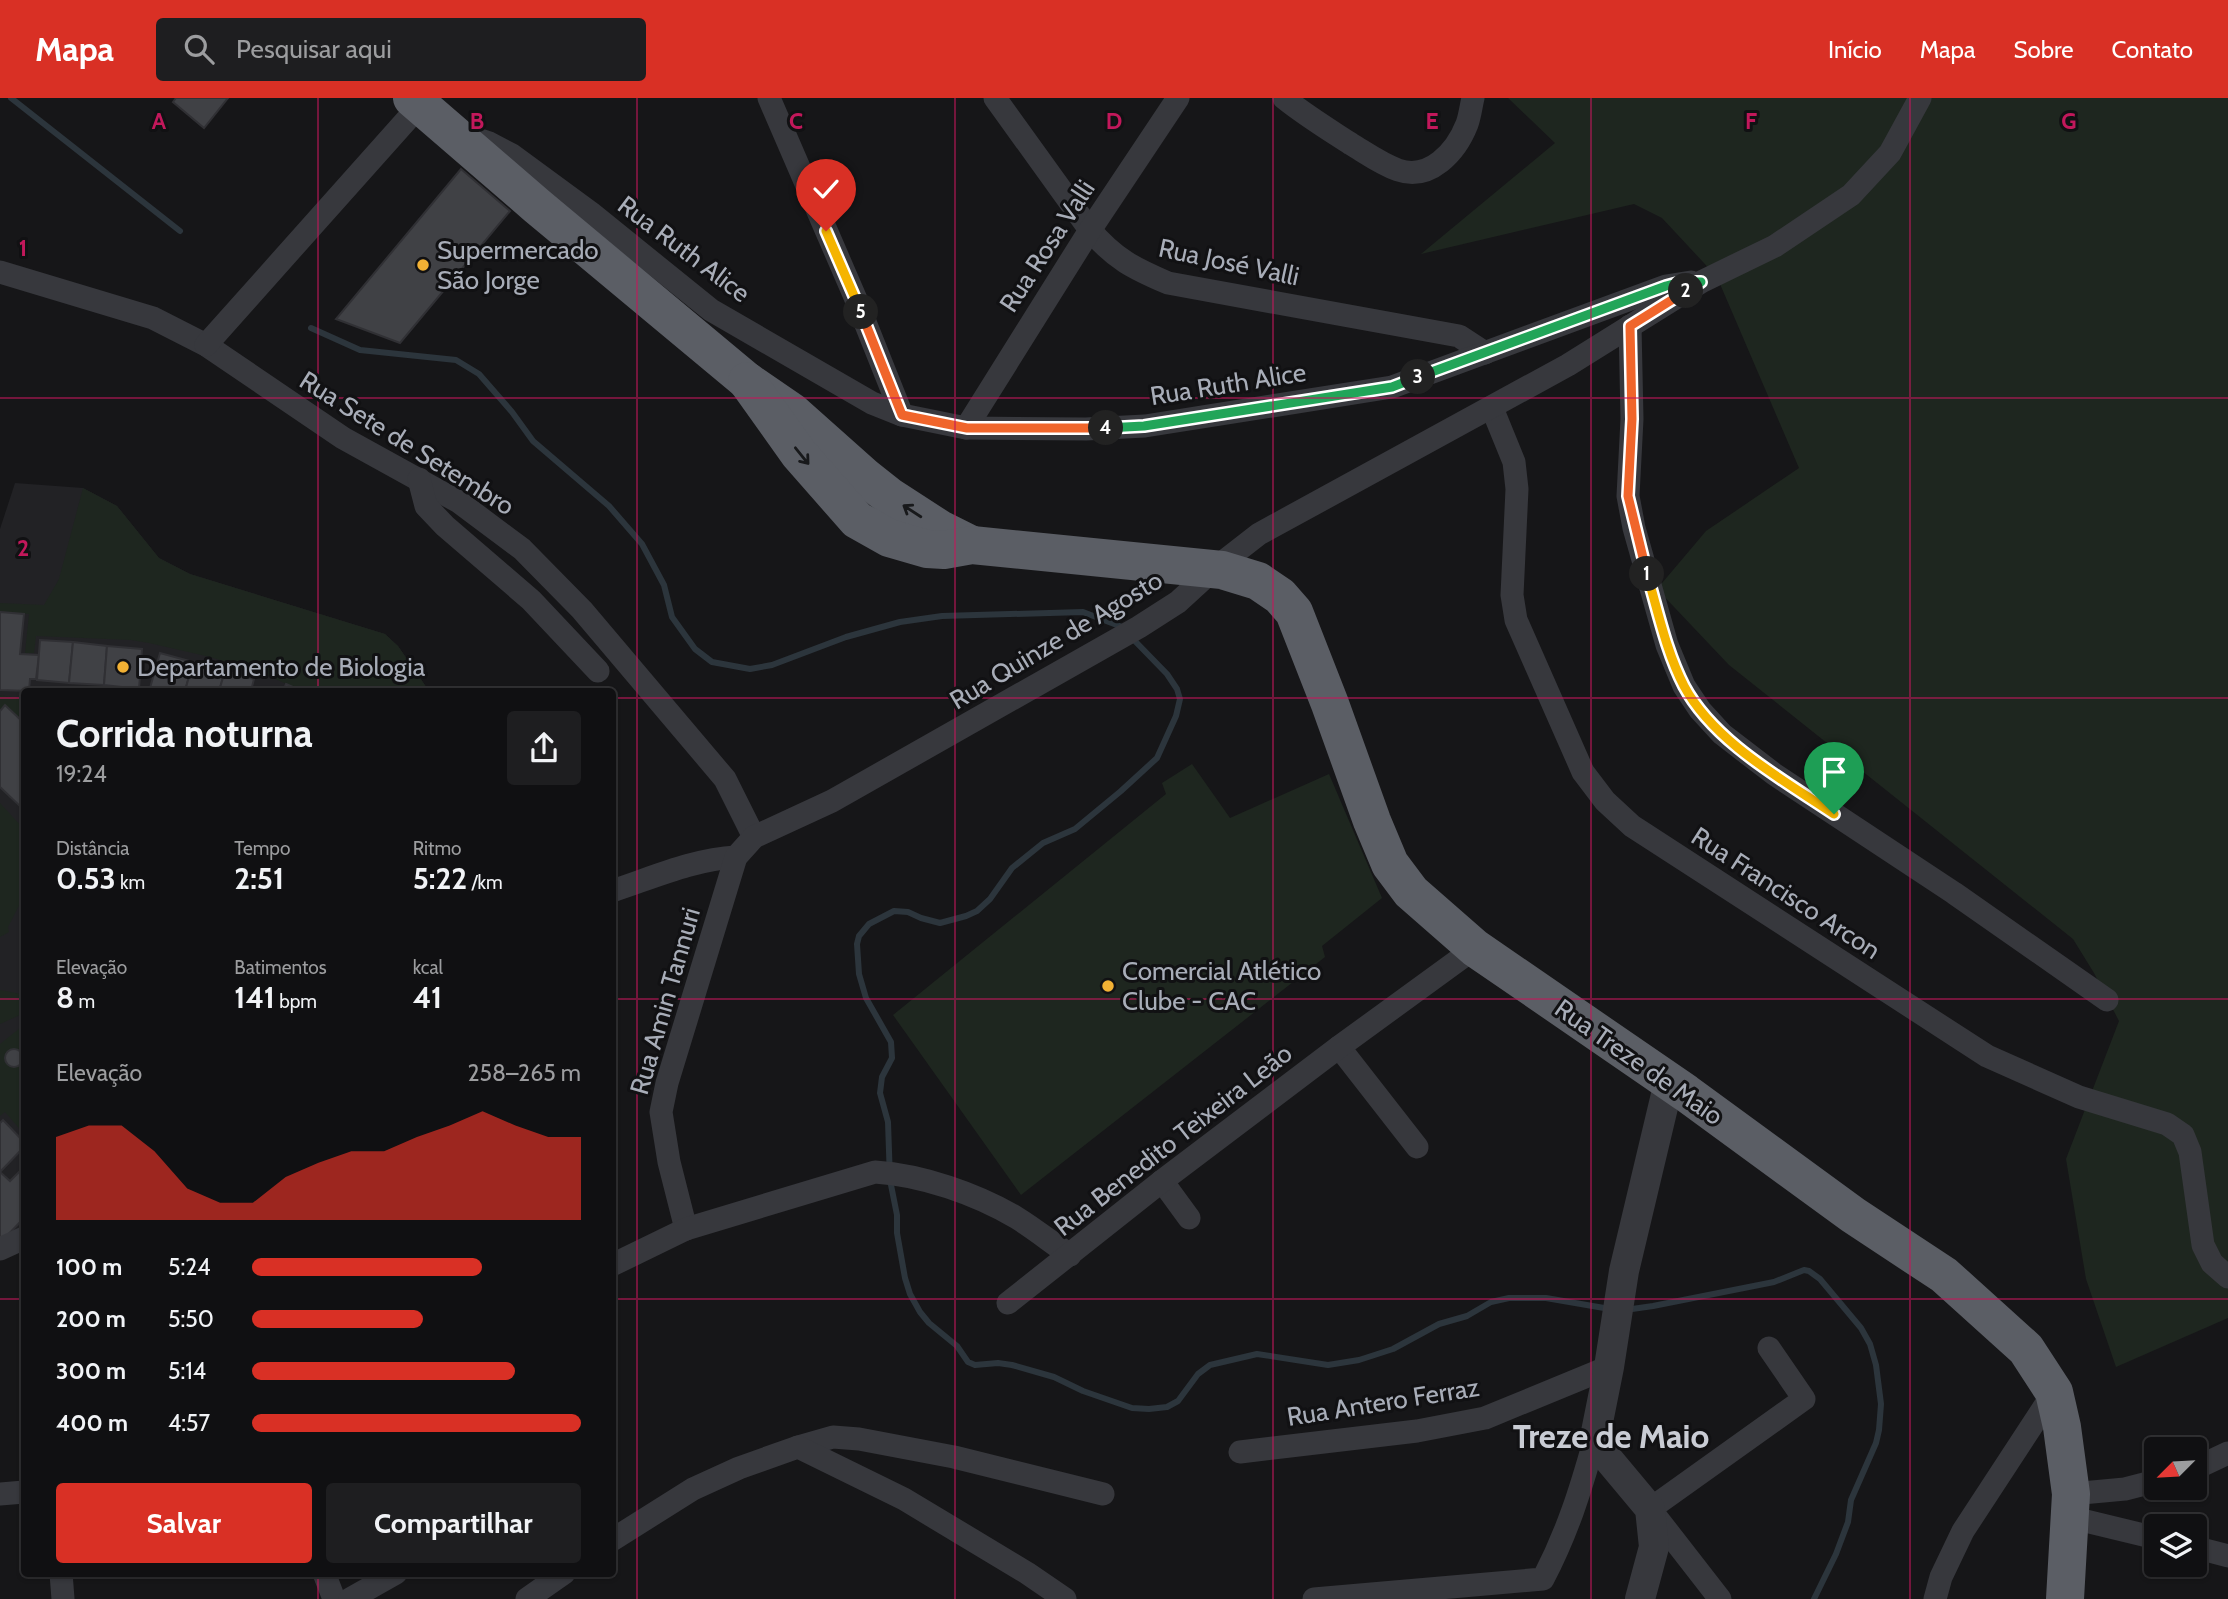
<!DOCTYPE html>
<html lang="pt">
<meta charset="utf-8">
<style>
:root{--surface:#101012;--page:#1e1e20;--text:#f1f3f6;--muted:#9c9d9f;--line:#303032;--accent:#d93025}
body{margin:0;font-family:Cabin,sans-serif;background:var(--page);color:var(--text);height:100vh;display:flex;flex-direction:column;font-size:26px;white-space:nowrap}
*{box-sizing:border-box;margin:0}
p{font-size:23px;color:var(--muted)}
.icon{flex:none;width:38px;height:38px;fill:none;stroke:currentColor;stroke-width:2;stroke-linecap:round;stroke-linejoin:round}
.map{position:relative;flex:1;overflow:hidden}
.panel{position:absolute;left:21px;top:590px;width:595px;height:889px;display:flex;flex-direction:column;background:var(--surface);border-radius:7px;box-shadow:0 2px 5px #0004,0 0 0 2px var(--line)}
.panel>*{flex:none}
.needle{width:46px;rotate:246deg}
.tools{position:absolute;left:2144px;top:1339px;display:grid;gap:14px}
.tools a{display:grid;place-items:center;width:63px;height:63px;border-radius:7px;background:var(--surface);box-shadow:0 2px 5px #0004,0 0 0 2px var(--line);font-size:35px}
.pin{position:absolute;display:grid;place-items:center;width:60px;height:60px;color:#fff;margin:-72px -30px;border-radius:50% 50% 50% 0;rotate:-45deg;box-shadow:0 0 7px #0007}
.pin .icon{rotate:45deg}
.km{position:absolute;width:35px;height:35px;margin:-18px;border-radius:50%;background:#222;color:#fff;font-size:19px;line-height:35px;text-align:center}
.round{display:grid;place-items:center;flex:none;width:74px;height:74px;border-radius:7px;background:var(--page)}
.headline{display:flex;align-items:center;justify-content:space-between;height:119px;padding:0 35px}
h1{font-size:38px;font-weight:700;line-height:52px}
.figures{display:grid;grid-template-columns:repeat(3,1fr);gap:10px;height:119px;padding:7px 35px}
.figures div{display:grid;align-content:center}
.figures b{font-size:30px;font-weight:700}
.figures small{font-size:19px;font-weight:400}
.figures p{font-size:19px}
.chart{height:196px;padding:14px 35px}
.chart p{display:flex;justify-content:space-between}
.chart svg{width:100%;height:126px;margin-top:7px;fill:var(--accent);opacity:.7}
.cta{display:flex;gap:14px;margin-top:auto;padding:14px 35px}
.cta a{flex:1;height:80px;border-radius:7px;background:var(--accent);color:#fff;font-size:28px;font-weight:700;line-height:80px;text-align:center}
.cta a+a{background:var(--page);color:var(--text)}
ul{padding:0 35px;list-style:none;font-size:23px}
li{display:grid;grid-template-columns:112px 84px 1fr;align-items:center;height:52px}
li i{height:18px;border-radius:9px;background:var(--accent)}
header{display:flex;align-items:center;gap:42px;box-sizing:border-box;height:98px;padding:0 35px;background:var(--accent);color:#fff}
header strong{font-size:33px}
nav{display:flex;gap:38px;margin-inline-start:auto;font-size:24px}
.search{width:490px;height:63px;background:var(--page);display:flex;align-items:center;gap:18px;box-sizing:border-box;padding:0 24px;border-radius:7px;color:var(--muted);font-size:26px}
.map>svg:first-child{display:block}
.built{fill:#222225}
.green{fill:#1e261f}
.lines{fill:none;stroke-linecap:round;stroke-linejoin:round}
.stream{stroke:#2c353c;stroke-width:6}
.building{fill:#404145;stroke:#303034;stroke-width:2}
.minor{stroke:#37383d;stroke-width:23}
.tertiary{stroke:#37383d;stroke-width:30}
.trunk{stroke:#5b5e65;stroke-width:38}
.oneway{stroke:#18191b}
.split-1-casing{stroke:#fff;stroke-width:14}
.split-2-casing{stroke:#fff;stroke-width:14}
.split-3-casing{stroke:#fff;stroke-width:14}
.split-4-casing{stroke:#fff;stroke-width:14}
.split-5-casing{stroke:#fff;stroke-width:14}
.split-6-casing{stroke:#fff;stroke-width:14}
.split-1{stroke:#f5b400;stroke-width:9}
.split-2{stroke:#f0652b;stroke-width:9}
.split-3{stroke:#22a559;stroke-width:9}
.split-4{stroke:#22a559;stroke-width:9}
.split-5{stroke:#f0652b;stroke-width:9}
.split-6{stroke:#f5b400;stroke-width:9}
.grid{fill:none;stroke:#c2185b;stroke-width:2;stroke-opacity:0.55}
.poi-dot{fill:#f2b134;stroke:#111113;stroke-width:2.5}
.labels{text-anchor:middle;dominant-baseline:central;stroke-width:6;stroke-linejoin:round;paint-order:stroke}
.street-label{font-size:26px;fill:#a8adb8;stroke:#111113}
.poi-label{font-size:26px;fill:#a8adb8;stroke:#111113;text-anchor:start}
.district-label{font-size:33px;font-weight:bold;fill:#c9ccd4;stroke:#111113}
.grid-label{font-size:23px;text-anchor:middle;font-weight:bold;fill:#c2185b;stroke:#111113;stroke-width:6;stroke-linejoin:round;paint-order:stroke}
</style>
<header>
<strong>Mapa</strong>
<div class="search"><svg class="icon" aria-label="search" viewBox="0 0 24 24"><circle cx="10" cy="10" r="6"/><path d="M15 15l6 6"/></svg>Pesquisar aqui</div>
<nav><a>Início</a><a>Mapa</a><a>Sobre</a><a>Contato</a></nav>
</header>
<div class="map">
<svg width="2228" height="1501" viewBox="0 0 2228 1501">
<rect width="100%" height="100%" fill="#161618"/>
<!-- built -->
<path class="built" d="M15 385 83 390 117 408 159 460 190 476 385 536 398 548 429 593H24V1138L0 1145V431Z"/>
<!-- green -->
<g class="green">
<path d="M1508 0H2228V1220L2116 1269 2086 1181 2066 1061 2119 923 2094 875 2073 841 1729 567 1657 491 1706 433 1799 370 1717 179 1662 120 1634 106 1421 156 1555 45Z"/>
<path d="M83 390 117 408 159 460 190 476 385 536 398 548 429 593H302L260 574 210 559 149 545 131 542 36 538 34 555H25L29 516 0 513V505L44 507 59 481Z"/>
<path d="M0 597 24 601V713L0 690Z"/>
<path d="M1192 666 1230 720 1329 676 1382 800 1322 848 1325 859 1021 1097 893 917 1166 696 1162 685Z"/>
<path d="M0 705 24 731V798L8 829 9 834 0 839Z"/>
<path d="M0 892 21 896 20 917 0 926Z"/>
<path d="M20 930 24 931V1036L5 1014 0 1018V946Z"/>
</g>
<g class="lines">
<!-- stream -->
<g class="stream">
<path d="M11 0 180 133"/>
<path d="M311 230 360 252 456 262 479 276 512 314 533 343 609 408 642 446 664 487 672 519 695 551 712 564 750 571 772 567 846 539 900 524 942 518 1083 514 1122 529 1125 532"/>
<path d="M1132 540 1167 576 1177 591 1180 601 1176 618 1157 660 1121 693 1075 731 1043 745 1012 770 990 801 977 813 966 818 940 825 921 820 908 814 894 813 869 826 859 838 857 846 859 876 866 900 891 944 892 960 882 979 880 995 888 1024 890 1082 897 1117V1135L905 1180 910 1196 920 1214 929 1225 957 1248 968 1264 975 1267 998 1265 1012 1267 1054 1279 1083 1293 1132 1310 1149 1311 1167 1309 1178 1303 1198 1276 1210 1267 1257 1256 1328 1267 1359 1262 1393 1251 1439 1226 1467 1218 1491 1204 1509 1200H1546L1610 1211"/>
<path d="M1625 1212 1653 1208 1774 1184 1804 1172 1809 1173 1820 1181 1861 1230 1870 1246 1876 1267 1881 1306 1879 1332 1876 1345 1851 1402 1848 1424 1836 1456 1814 1501"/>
</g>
</g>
<!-- building -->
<g class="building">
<path d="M176 0H228L204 30 173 4Z"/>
<path d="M461 71 510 113 400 245 336 221Z"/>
<path d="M0 514 24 516 20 556 39 557 36 581H30L29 593 0 592Z"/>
<path d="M40 542 73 544 69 585 37 582Z"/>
<path d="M73 544 107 548 104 587 69 585Z"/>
<path d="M107 548 142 551 139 591 104 587Z"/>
<path d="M160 555 193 564 185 593H163L150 590Z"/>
<path d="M193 564 225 573 219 593H185Z"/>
<path d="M225 573 254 581 251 593H219Z"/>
<path d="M286 586 302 593H283Z"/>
<path d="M5 607 24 625V712L0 689V613Z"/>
<circle cx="14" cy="960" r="9"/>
<path d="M3 1022 24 1044V1049L0 1074 10 1083 24 1069V1120L0 1145V1025Z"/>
</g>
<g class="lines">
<!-- minor -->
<g class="minor">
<path d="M769 0 855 199 902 317"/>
<path d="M995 0 1090 132C1115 161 1133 170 1168 185L1459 238 1485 255"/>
<path d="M1284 0C1305 17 1328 31 1351 46 1366 55 1381 66 1398 72 1430 83 1456 54 1467 26 1470 18 1471 8 1473 0"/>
<path d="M474 40 489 45 512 57 591 115 711 212 872 305 902 317 966 330 1086 331 1145 328 1392 289 1666 188 1691 184"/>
<path d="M0 174 153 220 206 247 343 340 459 404 522 451 582 512 725 681 754 739"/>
<path d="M1630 228 1632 321 1628 398 1634 430 1667 547 1684 588 1700 612 1722 636 1774 676 1954 795 2107 902"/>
<path d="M206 247 420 7"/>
<path d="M1492 310 1514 364 1517 391 1512 497 1516 522 1583 674 1605 703 1632 728 1987 958 2079 999 2167 1026 2183 1037 2190 1054 2203 1147 2212 1165 2228 1179"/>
<path d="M966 330 1090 132 1178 0"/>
<path d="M419 381 426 408 445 428 531 502 598 573"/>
<path d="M612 793C652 780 694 761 736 759"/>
<path d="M1339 949 1417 1049"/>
<path d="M1162 1083 1189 1120"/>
<path d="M686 1131 669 1064 661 1014 667 985 736 759 754 739 832 703 1139 529 1178 504 1214 471 1259 436 1568 267 1701 184 1775 148 1851 97 1890 55 1920 0"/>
<path d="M0 1151 24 1140"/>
<path d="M612 1167 686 1131 875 1074C922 1077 977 1096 1017 1120 1035 1131 1052 1145 1070 1157"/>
<path d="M1008 1205 1162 1083 1339 949 1475 850"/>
<path d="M798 1349 833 1339 859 1341 954 1359 1103 1396"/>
<path d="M1240 1354 1417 1333 1485 1320 1609 1269"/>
<path d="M2194 1371 2228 1355"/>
<path d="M0 1396 24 1394"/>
<path d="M2071 1396 2125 1391 2156 1383"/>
<path d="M2069 1419 2156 1440"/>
<path d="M612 1442 693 1391 739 1370 798 1349 904 1401 1027 1475 1065 1501"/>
<path d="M2194 1449 2228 1458"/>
<path d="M61 1475 63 1501"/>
<path d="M324 1475 334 1501"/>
<path d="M350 1501 396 1475"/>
<path d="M527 1501 564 1475"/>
<path d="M1314 1501 1543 1481C1567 1435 1580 1394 1594 1344"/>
<path d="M1720 1501 1650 1411 1804 1301 1769 1250"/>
<path d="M1935 1501 1941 1479 1963 1433 2054 1294"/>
</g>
<!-- tertiary -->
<path class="tertiary" d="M1640 1501 1654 1449 1650 1411 1594 1344 1609 1269 1624 1173 1669 984"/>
<!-- trunk -->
<g class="trunk">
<path d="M412 0 537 108 747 283 792 314 865 379 889 398 940 431 972 447"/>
<path d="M747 283 799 356 857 422 889 440 927 451 944 452 972 447 1222 472 1258 483 1280 498 1294 514 1330 606 1372 723 1390 766 1411 794 1475 850 1686 995 1853 1117 1944 1177 2026 1251 2054 1294 2062 1329 2071 1396 2065 1501"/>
</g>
</g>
<!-- one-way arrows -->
<defs><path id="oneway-shaft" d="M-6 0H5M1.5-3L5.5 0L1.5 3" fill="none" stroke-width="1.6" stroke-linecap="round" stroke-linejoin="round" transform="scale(1.75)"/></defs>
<g class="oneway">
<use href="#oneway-shaft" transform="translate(802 358) rotate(51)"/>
<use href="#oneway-shaft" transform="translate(912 413) rotate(-147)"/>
</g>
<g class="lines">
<!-- split-1 casing -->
<g class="split-1-casing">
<path id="split-1" d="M1647 476C1658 513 1666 553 1684 588 1714 644 1782 681 1834 716"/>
</g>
<!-- split-2 casing -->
<g class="split-2-casing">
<path id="split-2" d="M1647 476 1628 398 1632 321 1630 228 1686 193"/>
</g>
<!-- split-3 casing -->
<g class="split-3-casing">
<path id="split-3" d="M1418 279 1666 188 1681 184H1701L1686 193"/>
</g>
<!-- split-4 casing -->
<g class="split-4-casing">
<path id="split-4" d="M1106 330 1144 328 1392 289 1418 279"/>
</g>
<!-- split-5 casing -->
<g class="split-5-casing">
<path id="split-5" d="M861 214 902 317 967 330H1106"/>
</g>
<!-- split-6 casing -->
<g class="split-6-casing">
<path id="split-6" d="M826 133 861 214"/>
</g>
<!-- split-1 -->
<use href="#split-1" class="split-1"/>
<!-- split-2 -->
<use href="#split-2" class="split-2"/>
<!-- split-3 -->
<use href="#split-3" class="split-3"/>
<!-- split-4 -->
<use href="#split-4" class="split-4"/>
<!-- split-5 -->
<use href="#split-5" class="split-5"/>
<!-- split-6 -->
<use href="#split-6" class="split-6"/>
</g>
<!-- grid -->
<path class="grid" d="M318 0V593M637 0V1501M955 0V1501M1273 0V1501M1591 0V1501M1910 0V1501M0 300H2228M0 600H24M612 600H2228M0 901H24M612 901H2228M0 1201H24M612 1201H2228M318 1475V1501"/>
<!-- markers -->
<g class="poi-dot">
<circle cx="423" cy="167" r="7"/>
<circle cx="123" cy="569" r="7"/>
<circle cx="1108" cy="888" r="7"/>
</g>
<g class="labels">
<!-- street labels -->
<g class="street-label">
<text transform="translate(1047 148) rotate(-57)">Rua Rosa Valli</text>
<text transform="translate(684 151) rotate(37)">Rua Ruth Alice</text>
<text transform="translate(1229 164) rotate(12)">Rua José Valli</text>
<text transform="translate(1228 286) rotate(-9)">Rua Ruth Alice</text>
<text transform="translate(407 345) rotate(32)">Rua Sete de Setembro</text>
<text transform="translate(1056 542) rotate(-31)">Rua Quinze de Agosto</text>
<text transform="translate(1786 795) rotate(33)">Rua Francisco Arcon</text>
<text transform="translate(665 903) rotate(-74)">Rua Amin Tannuri</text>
<text transform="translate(1639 964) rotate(35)">Rua Treze de Maio</text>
<text transform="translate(1173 1042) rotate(-38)">Rua Benedito Teixeira Leão</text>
<text transform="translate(1383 1304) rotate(-9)">Rua Antero Ferraz</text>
</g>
<!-- poi labels -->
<g class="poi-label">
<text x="437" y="152">Supermercado<tspan x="437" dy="30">São Jorge</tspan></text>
<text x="137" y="569">Departamento de Biologia</text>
<text x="1122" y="873">Comercial Atlético<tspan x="1122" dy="30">Clube - CAC</tspan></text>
</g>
<!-- district labels -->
<g class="district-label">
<text x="1611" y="1338">Treze de Maio</text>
</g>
</g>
<g class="grid-label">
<text x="159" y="31">A</text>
<text x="477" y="31">B</text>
<text x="796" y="31">C</text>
<text x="1114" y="31">D</text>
<text x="1432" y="31">E</text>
<text x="1751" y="31">F</text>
<text x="2069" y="31">G</text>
<text x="23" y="158">1</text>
<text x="23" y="458">2</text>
</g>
</svg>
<div class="tools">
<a><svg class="needle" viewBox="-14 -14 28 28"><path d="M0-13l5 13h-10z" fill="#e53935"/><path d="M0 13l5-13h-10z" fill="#9c9d9f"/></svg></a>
<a><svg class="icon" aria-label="layers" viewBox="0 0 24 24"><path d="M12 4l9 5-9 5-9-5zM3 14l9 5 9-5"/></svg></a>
</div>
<div class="pin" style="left:1834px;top:716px;background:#1e9e55"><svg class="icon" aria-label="arrive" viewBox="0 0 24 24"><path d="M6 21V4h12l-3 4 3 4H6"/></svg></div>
<div class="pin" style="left:826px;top:133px;background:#d93025"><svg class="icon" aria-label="check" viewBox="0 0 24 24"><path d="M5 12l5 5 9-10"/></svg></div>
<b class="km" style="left:1647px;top:476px">1</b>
<b class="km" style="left:1686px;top:193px">2</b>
<b class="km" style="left:1418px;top:279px">3</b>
<b class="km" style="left:1106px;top:330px">4</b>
<b class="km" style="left:861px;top:214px">5</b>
<section class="panel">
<div class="headline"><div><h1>Corrida noturna</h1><p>19:24</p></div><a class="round"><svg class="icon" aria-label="share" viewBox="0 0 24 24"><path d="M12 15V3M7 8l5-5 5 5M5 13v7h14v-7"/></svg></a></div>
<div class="figures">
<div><p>Distância</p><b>0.53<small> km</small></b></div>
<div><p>Tempo</p><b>2:51</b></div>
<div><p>Ritmo</p><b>5:22<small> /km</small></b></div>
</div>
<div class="figures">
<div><p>Elevação</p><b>8<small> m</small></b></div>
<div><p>Batimentos</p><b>141<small> bpm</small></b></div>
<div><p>kcal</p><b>41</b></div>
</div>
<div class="chart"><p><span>Elevação</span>258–265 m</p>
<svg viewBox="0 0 160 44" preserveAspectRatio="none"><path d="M0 44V15L10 11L20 11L30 20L40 33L50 38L60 38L70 29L80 24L90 20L100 20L110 15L120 11L130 6L140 11L150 15L160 15V44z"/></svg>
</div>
<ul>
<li><b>100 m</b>5:24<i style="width:70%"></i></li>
<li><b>200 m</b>5:50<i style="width:52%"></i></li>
<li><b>300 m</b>5:14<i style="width:80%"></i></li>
<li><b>400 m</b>4:57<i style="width:100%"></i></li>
</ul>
<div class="cta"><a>Salvar</a><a>Compartilhar</a></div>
</section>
</div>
